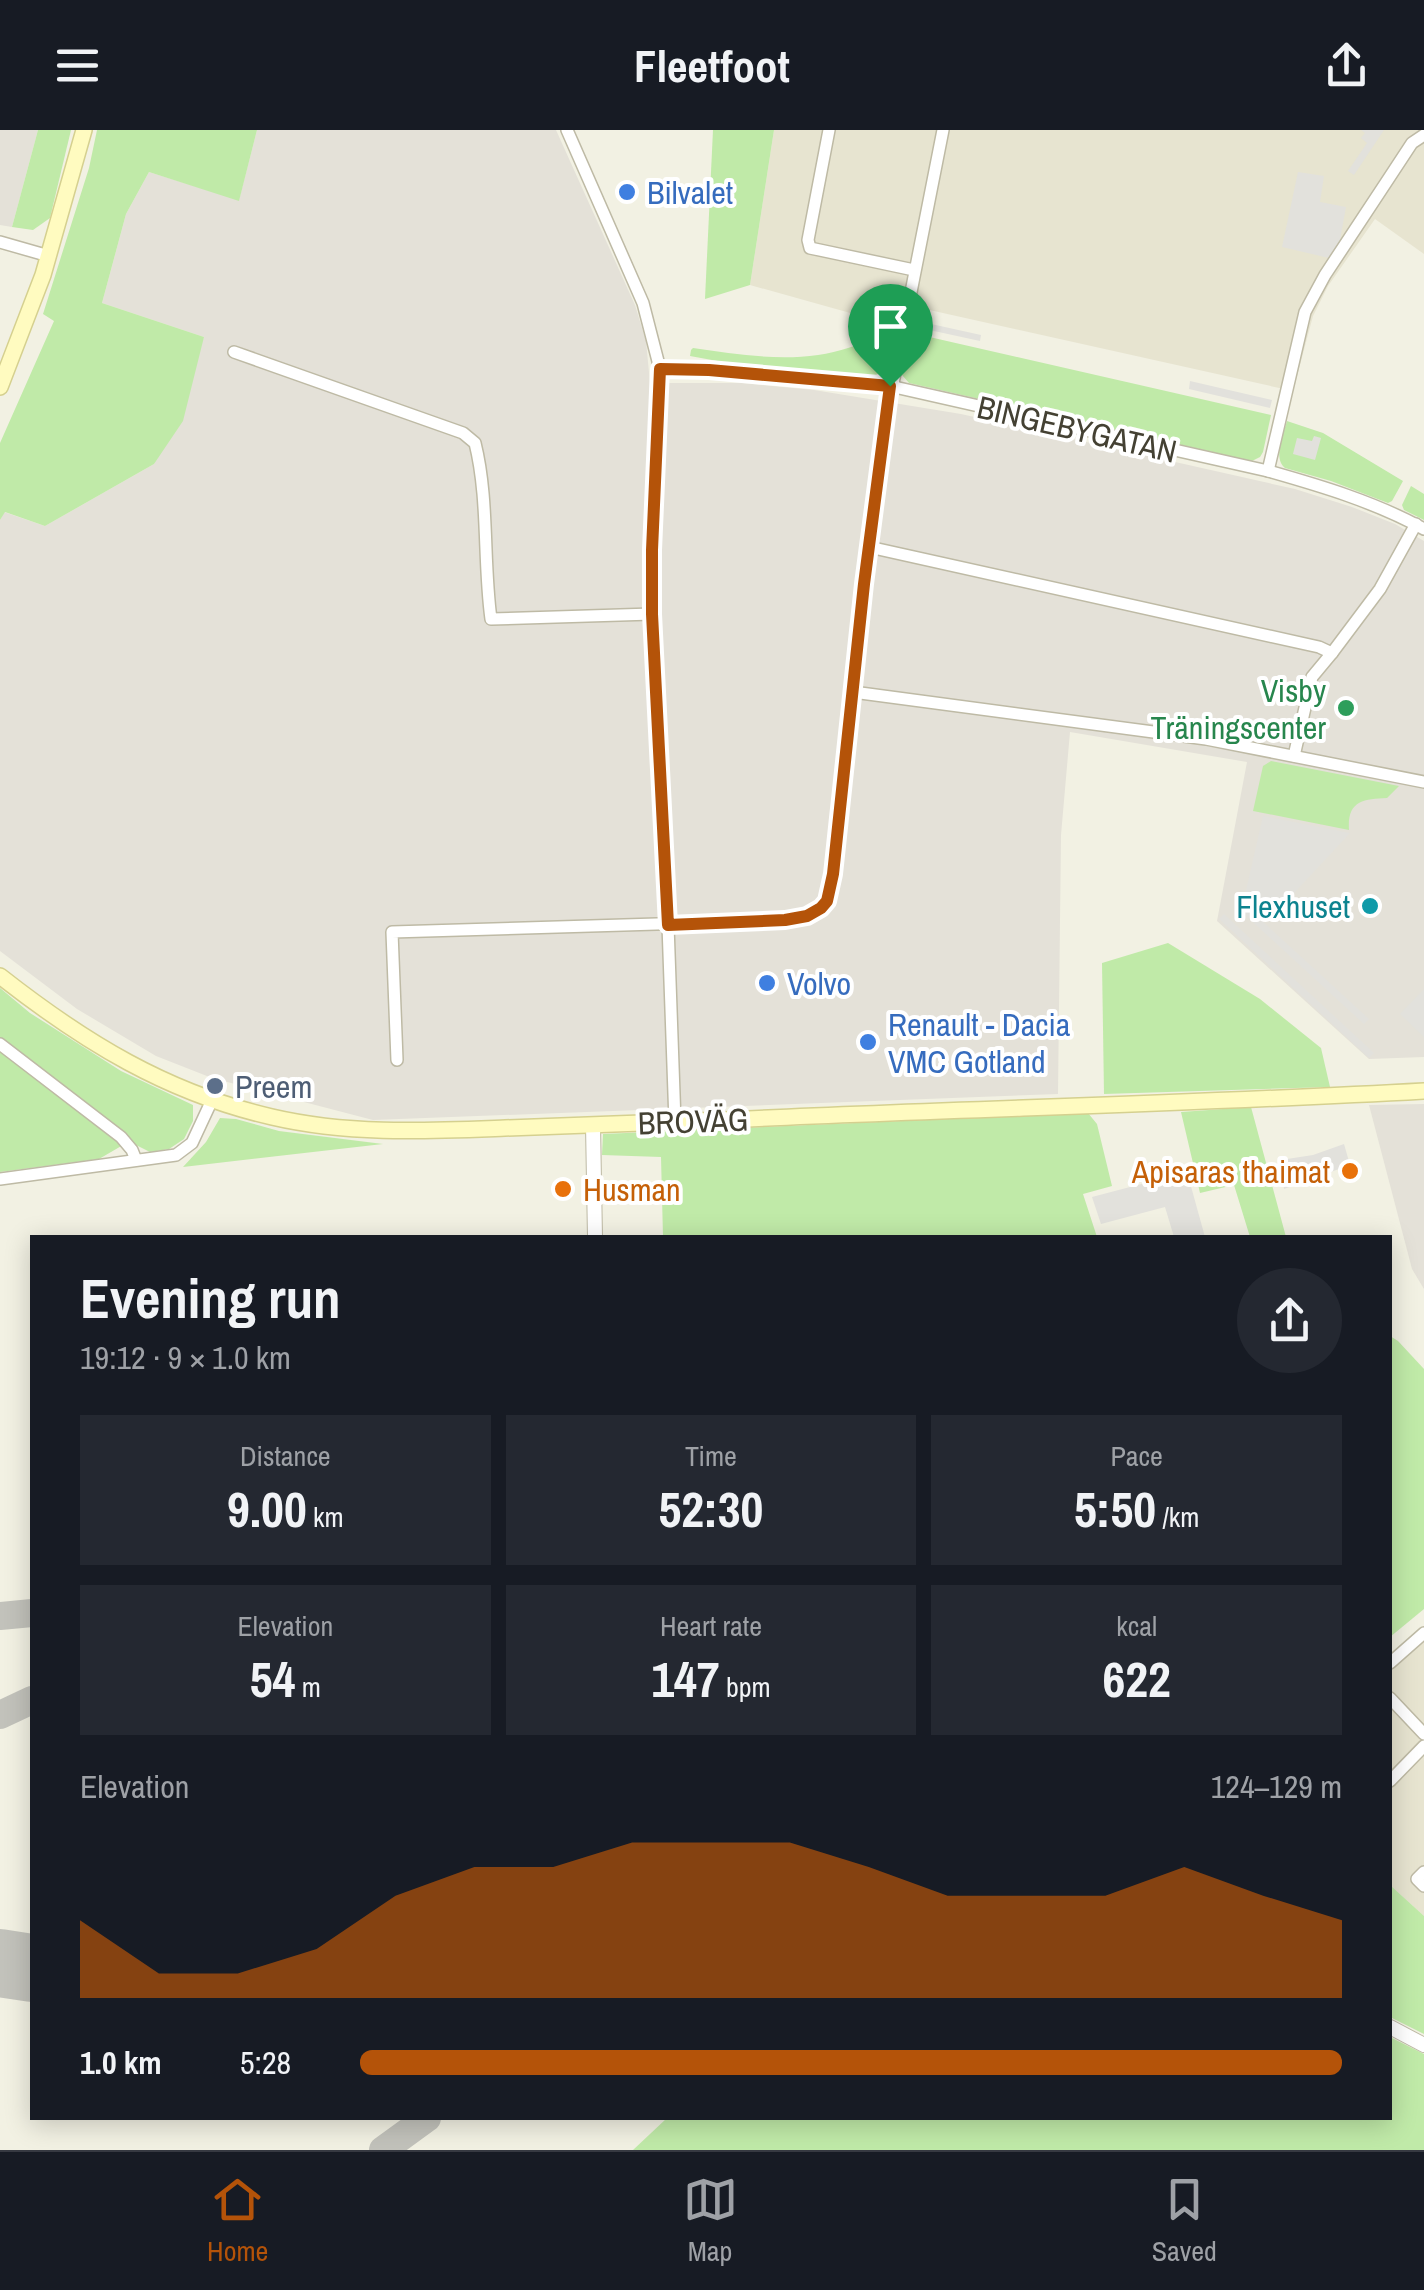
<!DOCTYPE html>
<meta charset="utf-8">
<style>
:root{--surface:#171b24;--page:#242831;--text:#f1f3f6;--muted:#9ea1a6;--line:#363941;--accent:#b45309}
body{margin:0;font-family:"Archivo Narrow",sans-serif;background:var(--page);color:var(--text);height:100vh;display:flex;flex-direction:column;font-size:38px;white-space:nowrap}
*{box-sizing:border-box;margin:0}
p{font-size:32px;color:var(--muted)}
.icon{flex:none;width:55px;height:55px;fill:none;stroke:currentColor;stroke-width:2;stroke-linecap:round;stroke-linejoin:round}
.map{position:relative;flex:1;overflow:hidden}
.drawer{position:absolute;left:30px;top:1105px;width:1362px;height:885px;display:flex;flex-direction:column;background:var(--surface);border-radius:0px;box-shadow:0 5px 25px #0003}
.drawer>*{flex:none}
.pin{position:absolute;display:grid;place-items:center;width:85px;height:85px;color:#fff;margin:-102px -42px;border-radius:50% 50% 50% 0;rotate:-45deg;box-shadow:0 0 10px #0007}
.pin .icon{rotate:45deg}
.round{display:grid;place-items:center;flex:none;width:105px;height:105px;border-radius:52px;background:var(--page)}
.head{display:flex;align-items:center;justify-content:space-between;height:170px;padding:0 50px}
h1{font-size:55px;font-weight:700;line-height:75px}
.stats{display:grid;grid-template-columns:repeat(3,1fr);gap:15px;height:170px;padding:10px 50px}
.stats div{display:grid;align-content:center;border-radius:0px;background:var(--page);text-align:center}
.stats b{font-size:50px;font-weight:700}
.stats small{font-size:28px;font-weight:400}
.stats p{font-size:28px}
.chart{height:280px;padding:20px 50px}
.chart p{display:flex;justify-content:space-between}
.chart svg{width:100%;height:180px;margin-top:10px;fill:var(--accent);opacity:.7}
ul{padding:0 50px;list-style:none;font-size:32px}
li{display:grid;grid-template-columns:160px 120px 1fr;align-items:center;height:75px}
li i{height:25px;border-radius:12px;background:var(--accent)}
header{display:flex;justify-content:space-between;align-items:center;height:130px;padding:0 50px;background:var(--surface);font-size:45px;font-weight:700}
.menu{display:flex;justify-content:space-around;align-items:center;height:140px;border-top:2px solid var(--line);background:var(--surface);font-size:28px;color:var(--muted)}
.menu a{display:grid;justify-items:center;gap:5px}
.menu .selected{color:var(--accent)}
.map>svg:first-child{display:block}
.residential{fill:#e7e4d0}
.industrial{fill:#e4e1d8}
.green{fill:#c0eaa8}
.parking{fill:#e2e1dc}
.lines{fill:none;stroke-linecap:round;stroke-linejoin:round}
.taxiway{stroke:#c2c2bb;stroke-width:28}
.runway{stroke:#c2c2bb;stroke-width:68}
.minor-casing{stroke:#bebaa5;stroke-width:14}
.tertiary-casing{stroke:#bebaa5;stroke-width:16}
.secondary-casing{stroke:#d5d08f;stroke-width:18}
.minor{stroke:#fff;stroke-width:11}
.tertiary{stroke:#fff;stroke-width:14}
.secondary{stroke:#fffbc0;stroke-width:15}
.route-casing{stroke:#fff;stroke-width:20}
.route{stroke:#b45309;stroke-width:12}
.shop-dot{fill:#3f7fe0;stroke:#fff;stroke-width:4}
.leisure-dot{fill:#2e9e5b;stroke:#fff;stroke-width:4}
.culture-dot{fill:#0f9aa8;stroke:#fff;stroke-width:4}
.service-dot{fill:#5c6f8a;stroke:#fff;stroke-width:4}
.food-dot{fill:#e8710a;stroke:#fff;stroke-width:4}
.labels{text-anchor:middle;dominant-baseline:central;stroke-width:8;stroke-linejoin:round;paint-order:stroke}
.shop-label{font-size:32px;fill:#366cbe;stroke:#fff;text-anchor:start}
.street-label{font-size:32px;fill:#444133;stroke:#fff}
.leisure-label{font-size:32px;fill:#27864d;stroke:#fff;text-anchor:end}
.culture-label{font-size:32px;fill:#0d838f;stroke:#fff;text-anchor:end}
.service-label{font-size:32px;fill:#4e5e75;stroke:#fff;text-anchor:start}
.food-label{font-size:32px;fill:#c56008;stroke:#fff;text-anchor:end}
</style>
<header><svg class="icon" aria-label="menu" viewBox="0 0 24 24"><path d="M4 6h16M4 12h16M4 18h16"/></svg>Fleetfoot<svg class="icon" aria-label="share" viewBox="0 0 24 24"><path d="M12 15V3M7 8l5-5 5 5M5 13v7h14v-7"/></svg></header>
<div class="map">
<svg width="1424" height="2020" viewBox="0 0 1424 2020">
<rect width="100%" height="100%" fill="#f2f1e3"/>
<!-- residential -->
<g class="residential">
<path d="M774 0H1424V124L1375 89 1328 156 1313 186 1293 261 898 173 893 195 750 155Z"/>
<path d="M1424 1508V1595L1390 1560V1539Z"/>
<path d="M1390 1576 1424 1613V1786L1390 1755Z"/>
</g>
<!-- industrial -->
<g class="industrial">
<path d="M0 0H38L12 97 0 95Z"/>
<path d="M257 0H556L635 175 646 211 650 253H742L814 260 961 284 1295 359 1352 377 1395 394 1424 411V927L1369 929 1217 791 1247 632 1070 602 1061 705 1058 964 373 990 212 948 156 926 77 879 0 821V390L4 382 45 396 154 334 204 207 102 173 126 84 149 42 239 70Z"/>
<path d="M1424 974V1159L1412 1139 1369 975Z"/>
</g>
<!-- green -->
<g class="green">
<path d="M38 0H71L50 88 33 100 12 97Z"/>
<path d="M97 0H257L239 71 149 42 126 84 102 173 204 207 183 291 154 334 45 396 5 382 0 390V313L54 191 43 184 89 38Z"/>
<path d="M713 0H774L750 155 705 169Z"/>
<path d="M925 206 1271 285 1263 322 1260 327 1252 331 909 253 902 245 904 215Z"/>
<path d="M879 208 891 211 881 242 874 246 745 236 690 226 691 220 693 218C734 224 777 231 818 225 839 222 859 214 879 208Z"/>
<path d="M1287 291 1323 303 1403 351 1392 371 1388 373 1331 351 1285 338C1273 328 1283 305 1287 291Z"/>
<path d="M1411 356 1424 364V390L1404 380 1402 375Z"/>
<path d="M1271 631 1399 656 1387 668C1363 669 1347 671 1349 700L1253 681 1263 636Z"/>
<path d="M1168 813 1260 869 1321 918 1330 957 1104 964 1102 833Z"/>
<path d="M0 858 30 883 121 941 193 975V991L184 1009 169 1019 150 1022 136 1015H123L99 1029 0 1042Z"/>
<path d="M1251 977 1286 1107H1250L1234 1055 1200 1063 1181 982Z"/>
<path d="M1088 983 1097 994 1112 1056 1083 1064 1097 1107H663L661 1027 602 1025 603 1004Z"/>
<path d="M220 988 236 989 279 1001 383 1014 183 1037 206 1012Z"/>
<path d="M1390 1206 1398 1211 1424 1239V1479L1390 1507Z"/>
<path d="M1390 1755 1424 1786V1904L1390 1887Z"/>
<path d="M1390 1907 1424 1924V2020H633L667 1988H1390Z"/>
</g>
<!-- parking -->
<g class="parking">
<path d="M1361 0H1384L1354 45 1348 41 1367 13 1361 8 1365 3Z"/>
<path d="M1298 42 1324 46 1320 72 1346 77 1340 110 1329 128 1282 117Z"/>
<path d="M913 190 981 205 980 211 911 196Z"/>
<path d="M1190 251 1272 270 1270 278 1189 259Z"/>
<path d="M1314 306 1321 308 1315 330 1293 324 1297 308 1312 311Z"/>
<path d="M1263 686 1350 703 1283 775 1245 765Z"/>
<path d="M1249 779 1369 889 1364 894 1244 784Z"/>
<path d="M1224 784 1374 923 1369 928 1219 789Z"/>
<path d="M1424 859V907L1400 884Z"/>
<path d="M1344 1014 1350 1035 1284 1059 1281 1035 1288 1034 1287 1029 1313 1025Z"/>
<path d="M1187 1042 1205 1107H1174L1165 1077 1101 1094 1092 1067Z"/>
</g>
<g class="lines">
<!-- taxiway -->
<g class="taxiway">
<path d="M0 1486 32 1483"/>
<path d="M0 1585 32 1570"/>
<path d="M383 2020 427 1988"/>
</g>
<!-- runway -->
<path class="runway" d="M0 1833 32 1838"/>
<!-- minor casing -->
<g class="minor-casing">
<g id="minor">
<path d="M567 0 643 173 660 239 652 420V484L668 795 675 992"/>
<path d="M829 0 808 110 810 118 914 140"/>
<path d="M0 112 49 126"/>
<path d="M234 222 463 303 475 313C489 369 483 431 491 489L652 484"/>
<path d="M660 239H709L890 256 1268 341C1321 356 1375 372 1424 399"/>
<path d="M1268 341 1305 182 1325 145 1389 48 1412 13 1424 5"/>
<path d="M869 417 1319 517 1332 523 1312 547 1294 626"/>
<path d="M1332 523 1380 459 1416 394"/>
<path d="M853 562 1206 609 1424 652"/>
<path d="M0 914 121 1007 132 1020 136 1030"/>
<path d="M397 930 392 802 785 790C819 785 827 778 833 744L863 454 882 309 943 0"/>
<path d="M0 1049 176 1025 192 1013 212 970"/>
<path d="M1390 1533 1424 1503"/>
<path d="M1390 1568 1424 1604"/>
<path d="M1390 1651 1424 1616"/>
<path d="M1424 1742 1417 1749 1424 1756"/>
</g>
</g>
<!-- tertiary casing -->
<g class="tertiary-casing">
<g id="tertiary">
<path d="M593 995 595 1108"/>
<path d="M1390 1897 1424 1915"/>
</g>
</g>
<!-- secondary casing -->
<g class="secondary-casing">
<g id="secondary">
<path d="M0 257 43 145 84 0"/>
<path d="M0 846C84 912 167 963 272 987 349 1005 427 1001 505 998 578 995 650 993 723 990 957 979 1191 974 1424 961"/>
</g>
</g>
<!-- minor -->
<use href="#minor" class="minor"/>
<!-- tertiary -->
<use href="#tertiary" class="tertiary"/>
<!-- secondary -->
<use href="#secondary" class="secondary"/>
</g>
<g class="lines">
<!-- route casing -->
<g class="route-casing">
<path id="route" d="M660 239 709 240 890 256 864 454 833 744 827 771 821 778 807 786 785 790 668 795 652 484V420Z"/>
</g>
<!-- route -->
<use href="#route" class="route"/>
</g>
<!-- markers -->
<g class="shop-dot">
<circle cx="627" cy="62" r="10"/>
<circle cx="767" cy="853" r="10"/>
<circle cx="868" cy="912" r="10"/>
</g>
<circle class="leisure-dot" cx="1346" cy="578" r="10"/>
<circle class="culture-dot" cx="1370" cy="776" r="10"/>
<circle class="service-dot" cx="215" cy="956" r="10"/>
<g class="food-dot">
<circle cx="1350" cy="1041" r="10"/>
<circle cx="563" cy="1059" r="10"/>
</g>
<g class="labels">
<!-- shop labels -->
<g class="shop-label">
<text x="647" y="62">Bilvalet</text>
<text x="787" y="853">Volvo</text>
<text x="888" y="894">Renault - Dacia<tspan x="888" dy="37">VMC Gotland</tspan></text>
</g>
<!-- street labels -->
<g class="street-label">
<text transform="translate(1077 299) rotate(13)">BINGEBYGATAN</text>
<text transform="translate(693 991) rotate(-2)">BROVÄG</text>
</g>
<!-- leisure labels -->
<g class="leisure-label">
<text x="1326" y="560">Visby<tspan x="1326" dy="37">Träningscenter</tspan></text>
</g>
<!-- culture labels -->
<g class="culture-label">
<text x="1350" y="776">Flexhuset</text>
</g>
<!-- service labels -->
<g class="service-label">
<text x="235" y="956">Preem</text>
</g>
<!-- food labels -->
<g class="food-label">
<text x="1330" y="1041">Apisaras thaimat</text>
<text x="583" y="1059" text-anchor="start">Husman</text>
</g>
</g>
</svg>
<div class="pin" style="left:890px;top:256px;background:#1e9e55"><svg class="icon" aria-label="arrive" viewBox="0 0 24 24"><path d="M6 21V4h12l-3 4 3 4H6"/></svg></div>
<section class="drawer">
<div class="head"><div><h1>Evening run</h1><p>19:12 · 9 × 1.0 km</p></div><a class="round"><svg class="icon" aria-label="share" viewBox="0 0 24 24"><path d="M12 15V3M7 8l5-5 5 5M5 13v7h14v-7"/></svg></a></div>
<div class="stats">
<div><p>Distance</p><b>9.00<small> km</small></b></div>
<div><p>Time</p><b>52:30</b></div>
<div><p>Pace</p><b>5:50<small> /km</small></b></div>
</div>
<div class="stats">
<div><p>Elevation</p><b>54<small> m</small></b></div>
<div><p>Heart rate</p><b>147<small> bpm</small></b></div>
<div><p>kcal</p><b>622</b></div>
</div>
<div class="chart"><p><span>Elevation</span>124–129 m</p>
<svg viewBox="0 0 160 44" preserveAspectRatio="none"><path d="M0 44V25L10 38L20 38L30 32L40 19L50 12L60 12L70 6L80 6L90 6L100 12L110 19L120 19L130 19L140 12L150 19L160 25V44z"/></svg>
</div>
<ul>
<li><b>1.0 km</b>5:28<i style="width:100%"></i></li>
</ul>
</section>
</div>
<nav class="menu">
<a class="selected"><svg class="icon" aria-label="home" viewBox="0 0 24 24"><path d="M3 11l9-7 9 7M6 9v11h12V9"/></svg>Home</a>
<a><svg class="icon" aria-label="map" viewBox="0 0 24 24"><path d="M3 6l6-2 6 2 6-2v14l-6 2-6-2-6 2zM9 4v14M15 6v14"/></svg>Map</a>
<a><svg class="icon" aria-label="saved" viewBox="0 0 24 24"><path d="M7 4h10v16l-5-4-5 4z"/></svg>Saved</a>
</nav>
